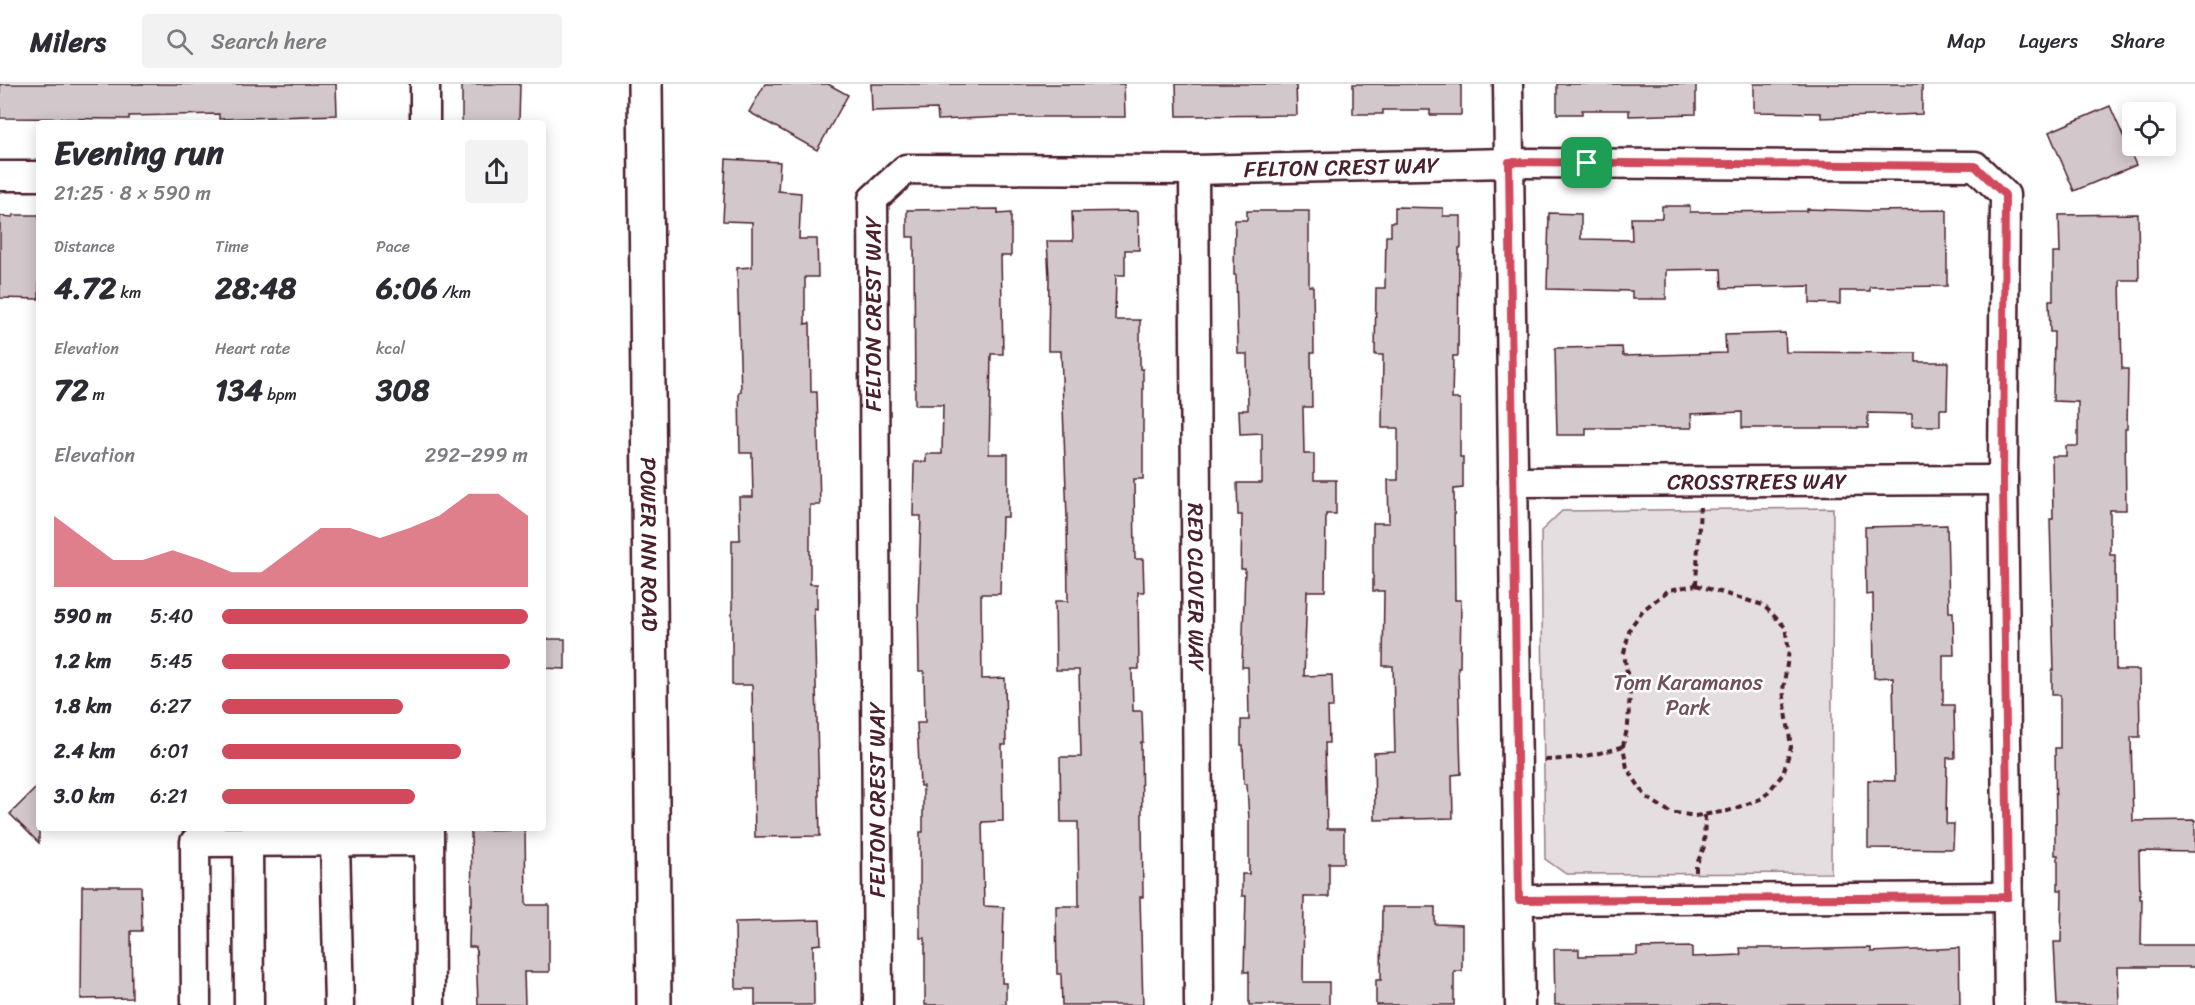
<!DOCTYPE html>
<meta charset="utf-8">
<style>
:root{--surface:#fff;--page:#f2f2f3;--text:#2b2b33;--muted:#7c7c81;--line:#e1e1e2;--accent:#d1495b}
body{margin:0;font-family:Sriracha,sans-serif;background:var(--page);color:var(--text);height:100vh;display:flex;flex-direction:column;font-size:22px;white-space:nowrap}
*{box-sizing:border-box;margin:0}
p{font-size:20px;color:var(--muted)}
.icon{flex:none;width:33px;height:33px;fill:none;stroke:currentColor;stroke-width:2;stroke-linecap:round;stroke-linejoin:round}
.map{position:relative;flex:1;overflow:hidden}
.drawer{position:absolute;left:36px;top:36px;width:510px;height:711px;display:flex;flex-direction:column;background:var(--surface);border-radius:6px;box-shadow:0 3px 15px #0003}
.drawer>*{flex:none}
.controls{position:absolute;left:2122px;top:18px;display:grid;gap:12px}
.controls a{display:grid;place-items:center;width:54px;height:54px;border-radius:6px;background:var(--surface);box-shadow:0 3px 15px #0003;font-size:30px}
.pin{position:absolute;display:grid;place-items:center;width:51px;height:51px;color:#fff;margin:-26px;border-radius:12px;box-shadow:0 3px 9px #0006}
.round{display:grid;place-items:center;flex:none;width:63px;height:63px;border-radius:6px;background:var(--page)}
.head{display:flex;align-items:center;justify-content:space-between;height:102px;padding:0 18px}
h1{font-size:33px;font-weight:700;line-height:45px}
.figures{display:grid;grid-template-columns:repeat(3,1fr);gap:9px;height:102px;padding:6px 18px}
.figures div{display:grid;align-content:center}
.figures b{font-size:30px;font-weight:700}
.figures small{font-size:16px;font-weight:400}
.figures p{font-size:16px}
.chart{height:168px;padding:12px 18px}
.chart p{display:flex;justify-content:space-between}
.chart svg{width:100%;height:108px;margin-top:6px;fill:var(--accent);opacity:.7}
ul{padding:0 18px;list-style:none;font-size:20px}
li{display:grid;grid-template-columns:96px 72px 1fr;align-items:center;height:45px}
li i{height:15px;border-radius:8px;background:var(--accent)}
header{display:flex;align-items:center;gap:36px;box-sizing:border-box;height:84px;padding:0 30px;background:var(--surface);border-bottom:2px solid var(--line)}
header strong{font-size:28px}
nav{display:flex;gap:33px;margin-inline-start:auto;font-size:21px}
.search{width:420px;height:54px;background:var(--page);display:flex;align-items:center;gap:15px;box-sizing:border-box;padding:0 21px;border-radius:6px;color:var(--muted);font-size:22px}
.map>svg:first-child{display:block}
.green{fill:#e5dee0;stroke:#987e86;stroke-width:1.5}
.building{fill:#d2c7cb;stroke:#4a1f2b;stroke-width:1.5}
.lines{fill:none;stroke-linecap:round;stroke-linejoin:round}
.minor-casing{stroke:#4a1f2b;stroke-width:33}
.major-casing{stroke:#4a1f2b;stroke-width:38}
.path{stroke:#4a1f2b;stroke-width:4;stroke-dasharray:6 4.5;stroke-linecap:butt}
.minor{stroke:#fff;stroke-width:28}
.major{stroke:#fff;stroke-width:33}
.route-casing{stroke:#fff;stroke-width:12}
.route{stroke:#d1495b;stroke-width:8}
.labels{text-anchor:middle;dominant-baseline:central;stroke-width:5;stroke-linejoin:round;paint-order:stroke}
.street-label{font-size:22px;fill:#4a1f2b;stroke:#fff}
.park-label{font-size:22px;fill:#714f58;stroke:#fff}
</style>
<header>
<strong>Milers</strong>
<div class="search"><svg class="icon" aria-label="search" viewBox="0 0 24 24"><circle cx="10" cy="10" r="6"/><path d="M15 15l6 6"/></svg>Search here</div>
<nav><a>Map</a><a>Layers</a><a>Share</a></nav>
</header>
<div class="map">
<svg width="2195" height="921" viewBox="0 0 2195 921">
<rect width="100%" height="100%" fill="#fff"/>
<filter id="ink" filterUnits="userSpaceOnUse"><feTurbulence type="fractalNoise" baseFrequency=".0167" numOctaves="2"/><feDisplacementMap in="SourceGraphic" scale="12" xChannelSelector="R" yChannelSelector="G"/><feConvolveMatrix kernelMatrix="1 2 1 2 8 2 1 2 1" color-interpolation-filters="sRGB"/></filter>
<g filter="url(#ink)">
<!-- green -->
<path class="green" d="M1833 424 1831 789 1566 790 1545 775 1541 447 1562 427Z"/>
<!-- building -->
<g class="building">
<path d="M0 0H336L337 31 219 35V30L129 32V35L0 34Z"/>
<path d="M462 0H520L519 39H462Z"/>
<path d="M765 0H828L848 11 817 66 749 28Z"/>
<path d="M871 0H1124L1125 33H1005L938 36 937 25 872 27Z"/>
<path d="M1176 0H1296L1297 31 1177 32Z"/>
<path d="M1353 0H1461V31H1430V26H1383V30H1353Z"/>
<path d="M1557 0H1696V30L1629 32V26H1582V30H1557Z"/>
<path d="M1754 0H1922V30L1821 34V29L1754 28Z"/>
<path d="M2110 22 2136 81 2074 107 2049 48Z"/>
<path d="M726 75 780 78 778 107 801 109 799 155H817L818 193H805V240L810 239 811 308H817L820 421H810V500H817V525L814 524 820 752 755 753 752 601H732V456H740L739 413H753L752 369H740L739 308H741L737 184 752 183V138L723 137Z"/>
<path d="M1662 122H1690V128L1807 127V125L1871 127 1947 126V202L1870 203V207H1840V220L1810 219V202L1722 204 1721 185 1666 186V215H1632V207L1547 205 1549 129 1581 130V155L1632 156 1631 134H1662Z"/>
<path d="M1395 123 1443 124V132H1461V164H1459L1458 272H1453L1452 315H1460V373H1463V404L1454 405 1455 516H1461L1460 583H1458L1461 690 1452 691 1453 734 1375 736 1374 669 1395 668 1393 582H1383L1384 507H1373V439H1389L1388 396H1398V344H1382L1383 271H1375L1376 204H1385L1386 152H1391V138H1395Z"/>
<path d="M998 125V130L1011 129V172H1001L1003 270H991L989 370H1008V433H1002L1000 510H981L982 595 1005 594 1006 661H1002L1003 737 982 738 984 822 1004 823 1002 899H1006V921H925V854H920V748H923V702H920L917 639H925L924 587H919L918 520 921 432H913L914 378H926V370H942L943 321H915L914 153H907V126Z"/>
<path d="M1138 127 1139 166H1125V191H1116L1115 236H1140V285H1143V395H1134L1135 475H1143L1144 508H1138L1139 585H1132L1133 627H1142L1143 658H1141L1143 813H1140L1143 921H1062L1061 890H1057L1056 822H1079L1078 738H1061L1060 673H1081L1079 586H1056L1055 517H1068L1067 434 1061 267H1048L1049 193 1047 157H1073L1072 128Z"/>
<path d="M1247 127H1309V202H1313L1314 269H1311L1312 323H1303L1304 370H1314V396H1336V430H1326L1325 507H1307L1304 592 1332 591 1333 623H1328L1329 659H1325L1327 745H1344V779H1329V813H1304L1303 898H1329V921H1249V888H1244L1246 812H1242V790H1249V737L1247 700H1244L1243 661H1241V636H1249L1248 583H1242L1245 485H1241L1242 431H1238L1237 399H1262V349L1240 350 1239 326H1248L1247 270H1238L1236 191H1234L1235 136H1247Z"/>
<path d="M2138 130 2139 196H2120L2122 285H2128L2127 345H2125L2126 426H2110V471H2115L2116 586H2139L2140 653H2131L2133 737 2195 736V768L2139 767 2140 815H2142L2141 861H2195V883H2118L2119 921H2057L2054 858H2061L2062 806H2058V771H2055V739H2056L2055 664H2060V611H2052V586H2054L2050 435H2053L2052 372H2066V362H2078V318L2053 317 2054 248H2050L2049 216H2053V169H2060L2059 131Z"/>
<path d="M13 131H39V215L0 214V132L13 133Z"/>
<path d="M1785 249 1786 268 1916 269V278H1948L1947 325H1940V342H1912V330L1868 329V344H1742V328L1691 330 1692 344H1586V351H1557L1555 264 1622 263 1623 272 1726 269 1725 251Z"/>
<path d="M1947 441 1949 528H1953L1954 571H1943V621H1954L1955 674H1947L1946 740H1954L1953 765 1868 764V696L1895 697 1893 593 1874 594 1873 510 1866 511 1865 443Z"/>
<path d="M543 555H565V585L543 584Z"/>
<path d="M39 701V759L10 730Z"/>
<path d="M525 745 526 821H549V888H524L525 921H478L476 863H469L470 820 472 821 471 746Z"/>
<path d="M82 802H141L142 847H131L132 914 81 915Z"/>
<path d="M1382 823H1435V840L1462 841V887H1454V921H1376V896H1381Z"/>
<path d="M820 836 821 860 813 861 814 921H755V905H736L735 838Z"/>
<path d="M1692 863V873L1741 871 1740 864H1783V866L1871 864V868L1959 864 1960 921H1555L1554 865H1579V872L1637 871V864Z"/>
</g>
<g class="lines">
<!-- minor casing -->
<g class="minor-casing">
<g id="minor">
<path d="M425 0V39"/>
<path d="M1508 0 1520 921"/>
<path id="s1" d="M1194 86 1199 921"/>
<path d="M0 92H39"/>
<path id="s2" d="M1513 398 2003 396"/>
<path d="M429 744 430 921"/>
<path d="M335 757 339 921"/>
<path d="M248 758 249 921"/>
<path d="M1519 816 2008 813"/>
<path d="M196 921 195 758 429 757"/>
<path id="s3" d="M878 921 873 115 906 85 1194 86 1509 79 1975 82 2005 111 2003 396 2009 921"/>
</g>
</g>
<!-- major casing -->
<g class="major-casing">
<g id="major">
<path id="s4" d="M645 0 654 921"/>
</g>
</g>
<!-- path -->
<g class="path">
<path d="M1696 501 1763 521 1785 543 1789 567 1783 606 1791 663 1783 690 1763 714 1728 727 1695 732 1670 728 1646 713 1627 684 1623 662 1628 641 1630 608 1624 569 1630 544 1643 526 1669 506Z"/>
<path d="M1696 501 1700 423"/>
<path d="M1545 676C1572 675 1598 671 1623 662"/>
<path d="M1696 788V782L1704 763 1705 730"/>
</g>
<!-- minor -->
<use href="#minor" class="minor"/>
<!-- major -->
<use href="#major" class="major"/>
</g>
</g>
<g class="lines" filter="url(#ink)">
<!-- route casing -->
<g class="route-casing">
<path id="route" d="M1509 78 1975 82 2005 111 2003 396 2008 813 1519 816Z"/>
</g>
<!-- route -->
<use href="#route" class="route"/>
</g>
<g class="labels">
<!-- street labels -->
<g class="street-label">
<text stroke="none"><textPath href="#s3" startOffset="1286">FELTON CREST WAY</textPath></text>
<text transform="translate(873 230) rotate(-90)">FELTON CREST WAY</text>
<text stroke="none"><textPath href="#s2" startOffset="244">CROSSTREES WAY</textPath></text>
<text stroke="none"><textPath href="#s4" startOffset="460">POWER INN ROAD</textPath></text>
<text stroke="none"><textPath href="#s1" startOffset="417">RED CLOVER WAY</textPath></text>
<text transform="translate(877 716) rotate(-90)">FELTON CREST WAY</text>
</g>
<!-- park labels -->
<g class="park-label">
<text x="1688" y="598">Tom Karamanos<tspan x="1688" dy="25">Park</tspan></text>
</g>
</g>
</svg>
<div class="controls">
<a><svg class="icon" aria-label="locate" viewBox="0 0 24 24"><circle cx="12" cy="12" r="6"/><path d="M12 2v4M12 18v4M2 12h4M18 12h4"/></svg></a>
</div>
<div class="pin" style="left:1587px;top:79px;background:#1e9e55"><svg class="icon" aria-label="arrive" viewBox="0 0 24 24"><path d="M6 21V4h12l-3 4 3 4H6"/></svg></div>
<section class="drawer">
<div class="head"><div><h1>Evening run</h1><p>21:25 · 8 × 590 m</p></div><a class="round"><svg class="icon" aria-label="share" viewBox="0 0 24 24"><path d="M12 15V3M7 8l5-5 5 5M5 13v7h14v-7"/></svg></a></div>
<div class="figures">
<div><p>Distance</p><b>4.72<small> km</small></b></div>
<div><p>Time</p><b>28:48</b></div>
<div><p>Pace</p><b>6:06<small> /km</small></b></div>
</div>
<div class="figures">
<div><p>Elevation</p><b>72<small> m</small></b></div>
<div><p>Heart rate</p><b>134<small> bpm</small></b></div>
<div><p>kcal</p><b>308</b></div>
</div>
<div class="chart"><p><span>Elevation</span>292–299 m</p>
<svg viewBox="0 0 160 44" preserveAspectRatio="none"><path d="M0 44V15L10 24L20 33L30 33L40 29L50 33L60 38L70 38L80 29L90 20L100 20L110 24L120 20L130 15L140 6L150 6L160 15V44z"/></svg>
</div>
<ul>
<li><b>590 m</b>5:40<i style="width:100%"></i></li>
<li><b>1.2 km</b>5:45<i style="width:94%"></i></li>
<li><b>1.8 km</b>6:27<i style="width:59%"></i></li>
<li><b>2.4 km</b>6:01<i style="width:78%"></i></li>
<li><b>3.0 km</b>6:21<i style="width:63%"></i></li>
</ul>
</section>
</div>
